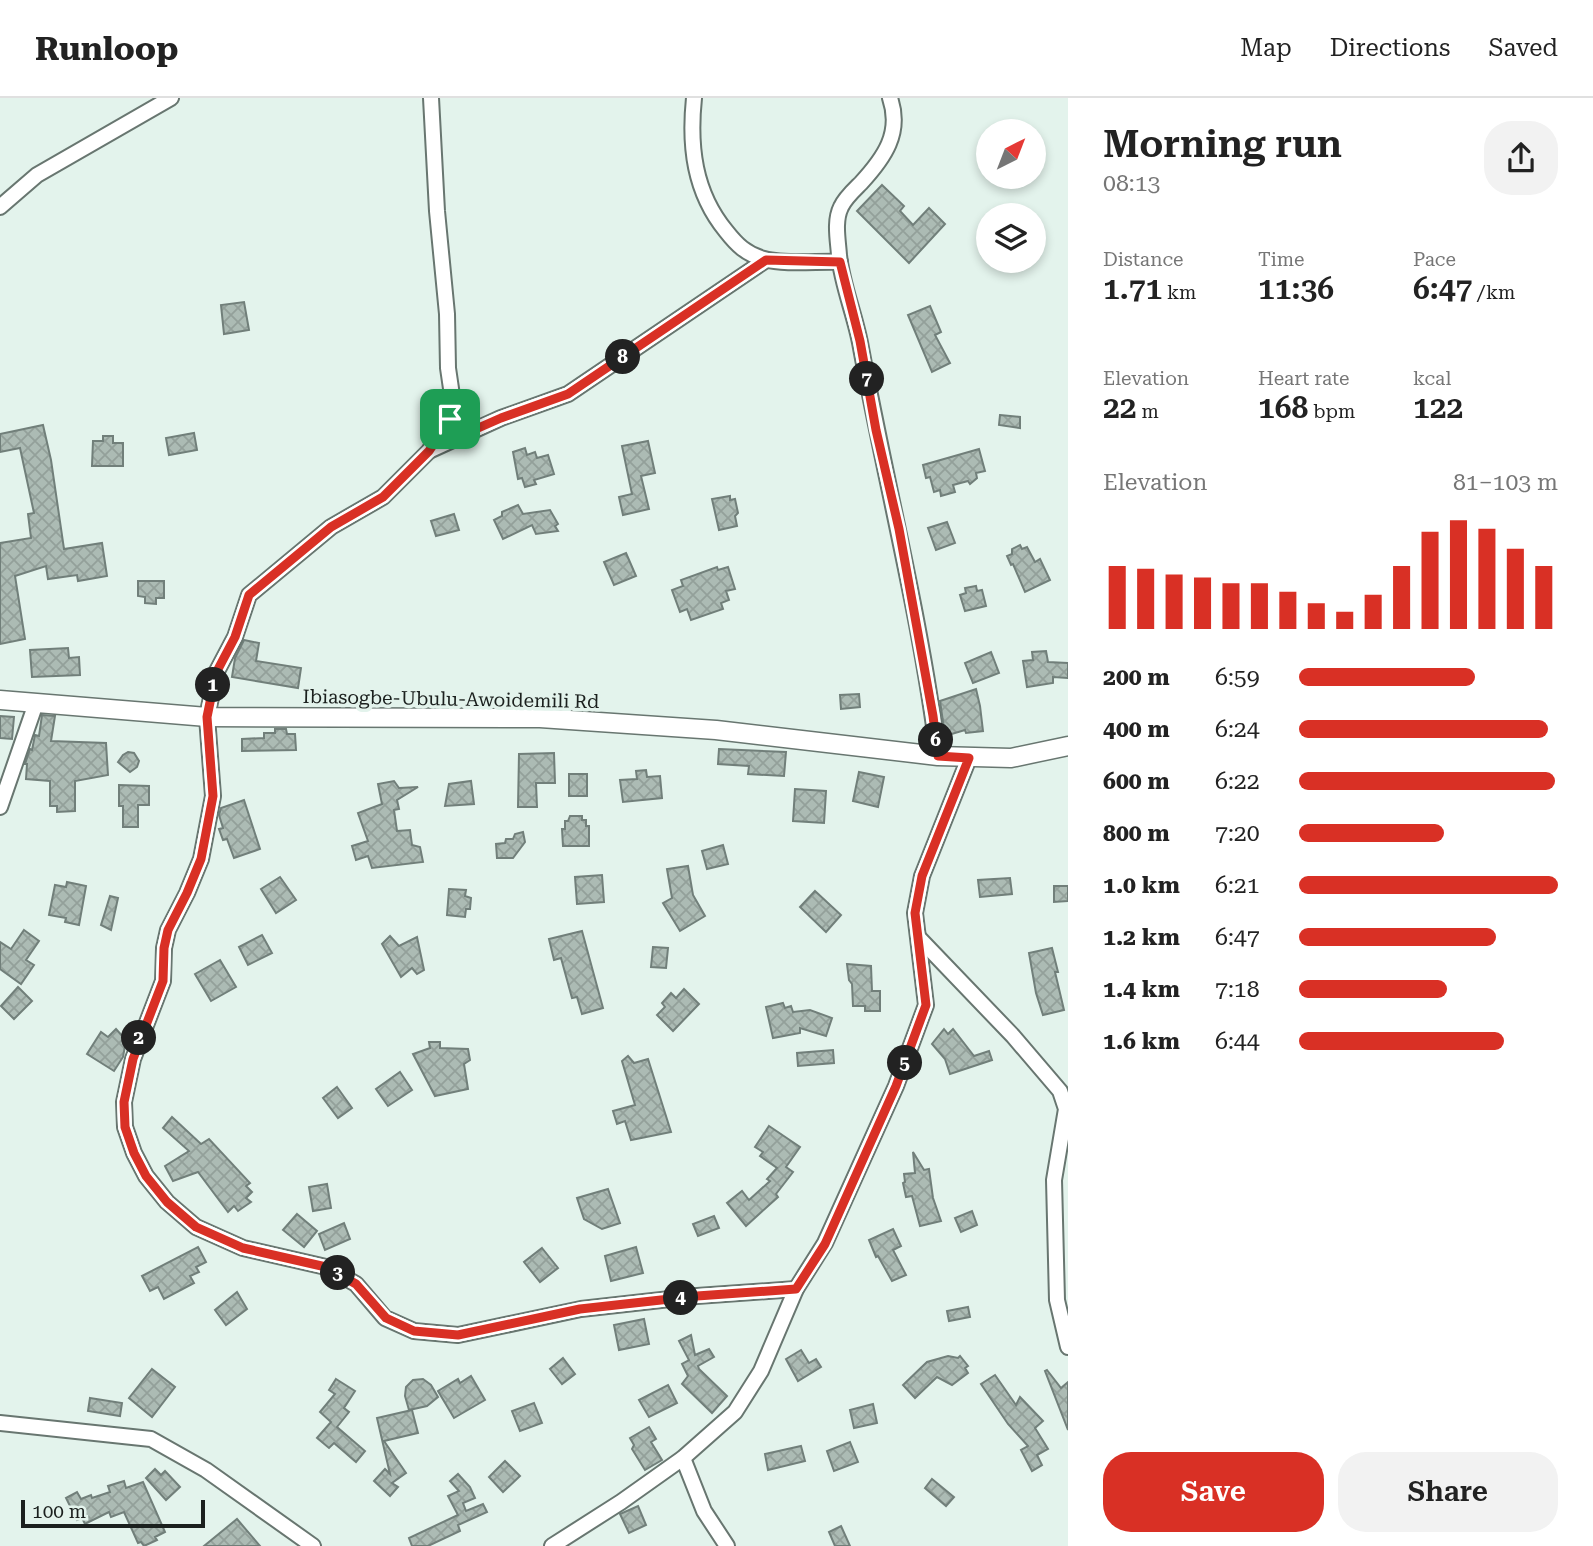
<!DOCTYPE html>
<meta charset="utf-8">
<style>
:root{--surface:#fff;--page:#f2f2f2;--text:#222;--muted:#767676;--line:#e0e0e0;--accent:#d93025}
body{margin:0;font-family:"Roboto Serif",serif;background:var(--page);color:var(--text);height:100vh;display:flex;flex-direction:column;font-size:26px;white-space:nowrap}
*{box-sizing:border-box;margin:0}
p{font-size:23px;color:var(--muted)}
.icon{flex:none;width:38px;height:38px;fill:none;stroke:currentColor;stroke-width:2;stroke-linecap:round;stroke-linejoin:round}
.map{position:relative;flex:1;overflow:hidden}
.side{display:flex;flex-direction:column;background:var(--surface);width:525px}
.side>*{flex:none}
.needle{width:46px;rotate:42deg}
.controls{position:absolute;left:976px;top:21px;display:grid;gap:14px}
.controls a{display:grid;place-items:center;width:70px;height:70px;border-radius:50%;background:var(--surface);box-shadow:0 4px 10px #0003;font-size:35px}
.scale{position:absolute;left:21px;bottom:18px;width:184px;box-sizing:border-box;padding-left:7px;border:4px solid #1b201e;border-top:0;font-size:19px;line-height:24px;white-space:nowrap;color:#1b201e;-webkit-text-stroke:5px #e3f3ec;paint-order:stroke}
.pin{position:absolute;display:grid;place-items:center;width:60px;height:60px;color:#fff;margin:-30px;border-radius:14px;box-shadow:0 4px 10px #0006}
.km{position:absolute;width:35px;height:35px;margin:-18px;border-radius:50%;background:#222;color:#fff;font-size:19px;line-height:35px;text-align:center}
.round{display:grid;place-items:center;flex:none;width:74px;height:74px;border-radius:28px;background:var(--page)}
.head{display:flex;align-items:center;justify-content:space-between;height:119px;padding:0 35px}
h1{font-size:38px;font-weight:600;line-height:52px}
.metrics{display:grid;grid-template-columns:repeat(3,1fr);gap:10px;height:119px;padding:7px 35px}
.metrics div{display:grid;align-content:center}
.metrics b{font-size:30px;font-weight:600}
.metrics small{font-size:19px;font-weight:400}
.metrics p{font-size:19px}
.chart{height:196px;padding:14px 35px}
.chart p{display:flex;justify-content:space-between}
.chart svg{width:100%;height:126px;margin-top:7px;stroke:var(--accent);stroke-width:6}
.cta{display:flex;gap:14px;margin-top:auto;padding:14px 35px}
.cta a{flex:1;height:80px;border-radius:28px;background:var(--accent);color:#fff;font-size:28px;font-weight:600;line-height:80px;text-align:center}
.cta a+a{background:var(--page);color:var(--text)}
ul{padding:0 35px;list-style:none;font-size:23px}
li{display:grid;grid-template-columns:112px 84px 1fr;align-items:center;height:52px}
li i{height:18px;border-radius:9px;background:var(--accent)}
header{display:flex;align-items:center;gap:42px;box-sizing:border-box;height:98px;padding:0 35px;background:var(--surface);border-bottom:2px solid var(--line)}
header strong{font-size:33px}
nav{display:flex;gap:38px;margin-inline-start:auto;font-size:24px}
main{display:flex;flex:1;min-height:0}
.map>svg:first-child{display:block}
.building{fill:url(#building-cross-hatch);stroke:#717f7a;stroke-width:2}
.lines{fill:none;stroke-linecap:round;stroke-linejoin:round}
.minor-casing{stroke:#687670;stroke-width:18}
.tertiary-casing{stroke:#687670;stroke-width:21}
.minor{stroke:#fff;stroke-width:14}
.tertiary{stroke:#fff;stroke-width:18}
.route-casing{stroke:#fff;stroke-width:14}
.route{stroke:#d93025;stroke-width:9}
.labels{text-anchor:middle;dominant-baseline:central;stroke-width:7;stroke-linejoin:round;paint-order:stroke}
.street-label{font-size:19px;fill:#1b201e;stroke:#e3f3ec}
</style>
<header>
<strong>Runloop</strong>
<nav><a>Map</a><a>Directions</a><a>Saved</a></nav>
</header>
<main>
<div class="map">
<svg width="1068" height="1448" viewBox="0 0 1068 1448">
<defs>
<pattern id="building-cross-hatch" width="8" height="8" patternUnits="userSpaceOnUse" patternTransform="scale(1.75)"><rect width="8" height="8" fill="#acbbb4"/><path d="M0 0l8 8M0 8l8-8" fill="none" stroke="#93a09a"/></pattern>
</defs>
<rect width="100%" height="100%" fill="#e3f3ec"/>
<!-- building -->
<g class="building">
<path d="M882 87 904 108 900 113 913 127 929 110 945 126 909 165 857 113Z"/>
<path d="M244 204 249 232 224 236 221 207Z"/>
<path d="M930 208 941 234 935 237 950 265 932 274 908 217Z"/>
<path d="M1000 317 1020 319V330L999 327Z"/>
<path d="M43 327 51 362 64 451 102 445 107 478 78 483 77 477 48 481 46 468 15 478 25 541 0 546V445L31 440 28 416 34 415 20 350 0 354V336Z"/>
<path d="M194 335 197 352 169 357 166 340Z"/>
<path d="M103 338H113V345H123V368H92L93 343H103Z"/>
<path d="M648 343 655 375 641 378 649 411 623 417 619 399 632 396 622 348Z"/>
<path d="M525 350 527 357 535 354 537 360 548 357 554 376 534 382 536 386 525 389 522 380 518 381 513 354Z"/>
<path d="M979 351 985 373 976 375 977 380 970 386 968 383 953 387 955 394 941 398 940 392 934 394 930 379 926 380 923 367Z"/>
<path d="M730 398V402L735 401 738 415 735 418 737 428 719 432 712 401Z"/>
<path d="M518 407 523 416 550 412 558 426 555 428 558 433 536 436 532 427 503 441 494 422 502 418V414Z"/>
<path d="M454 416 459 432 436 438 431 423Z"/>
<path d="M947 424 955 445 936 452 928 430Z"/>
<path d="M1020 447 1022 451 1027 449 1035 464 1040 461 1050 482 1025 494 1013 466 1011 467 1007 458 1012 456V451Z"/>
<path d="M626 455 636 478 614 487 604 464Z"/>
<path d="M717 469 718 472 728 469 735 491 726 493 729 502 721 505 723 511 691 522 687 511 680 514 672 492 683 488 681 482Z"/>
<path d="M138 483H164V500H156V506L145 505V499L138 498Z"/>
<path d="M976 488 977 493 982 492 986 508 965 513 960 497 966 495 965 490Z"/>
<path d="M244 542 259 545 256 563 301 570 298 590 232 579 235 560Z"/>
<path d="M68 550 69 560 79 559 80 577 32 579 30 552Z"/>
<path d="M1046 553 1048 564 1068 565V580L1053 579V585L1027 589 1023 563 1033 562 1032 554Z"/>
<path d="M991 554 999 575 973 585 965 565Z"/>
<path d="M976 591 980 608 983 633 966 635 965 632 945 638 940 603Z"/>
<path d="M859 596 860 609 841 611 840 597Z"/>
<path d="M42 617 55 618 51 643 106 645 108 677 75 683V713L57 714V708H50V683L26 681 27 666H25L30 651 32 652 35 637 39 638Z"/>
<path d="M0 618 14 619 12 641 0 640Z"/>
<path d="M275 631H286L287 636H295L296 652 242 653V641L264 640V635H275Z"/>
<path d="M719 651 786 654 784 678 748 676 749 668 718 666Z"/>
<path d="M128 654 134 655 139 663 137 669 130 674 118 664 123 657Z"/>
<path d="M554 655 555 685H536L537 709H518L519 656Z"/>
<path d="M646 672 647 679 660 678 662 700 623 704 620 682 637 681 636 673Z"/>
<path d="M859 674 884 679 878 709 853 703Z"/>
<rect x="569" y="676" width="18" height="22"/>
<path d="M394 683 399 690 418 689 397 702 399 711 394 712 397 733 410 732 412 747 420 749 423 764 372 770 368 758 356 762 352 748 368 743 358 715 382 706 378 686Z"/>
<path d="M471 683 474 706 445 708 449 686Z"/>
<path d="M119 687 149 688V707H138V729H123V708H119Z"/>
<path d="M795 691 826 693 824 725 793 723Z"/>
<path d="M244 702 260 751 234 760 227 741 223 742 219 731 223 730 219 717 221 710Z"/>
<path d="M570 718H582V722H586V728H589V748H563L562 731H565V723H568Z"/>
<path d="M523 734 525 744 513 760H497L496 746 505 745 506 741H513L515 736Z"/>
<path d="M723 747 728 766 707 771 702 753Z"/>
<path d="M688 768 693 797 705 818 680 833 663 805 672 800 667 771Z"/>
<path d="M602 777 604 804 577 806 575 779Z"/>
<path d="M280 779 296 802 276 815 261 791Z"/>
<path d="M1010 780 1012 796 980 799 978 782Z"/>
<path d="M67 784 86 788 79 827 65 824 66 820 49 817 55 787 66 789Z"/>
<path d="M1054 788H1068V803L1054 804Z"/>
<path d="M449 791 466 792 465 798 471 800 470 811H466L465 819 447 817Z"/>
<path d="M815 793 841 817 826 834 800 809Z"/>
<path d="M110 798 118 800 111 832 101 827Z"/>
<path d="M24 832 39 843 26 862 34 867 21 886 0 871V844L11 851Z"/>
<path d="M582 833 603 910 582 916 577 899 572 900 561 860 554 862 549 841Z"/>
<path d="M262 837 272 855 248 867 239 849Z"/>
<path d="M390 838 399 848 417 839 424 872 417 876 412 870 401 879 382 846Z"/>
<path d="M653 849 668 850 666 870 651 869Z"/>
<path d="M1052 850 1058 874H1055L1064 912 1043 917 1036 895 1029 855Z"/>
<path d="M220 862 236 889 211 903 195 876Z"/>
<path d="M847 866 871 868 872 893H880V913H865V908H853L852 886 849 882Z"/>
<path d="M18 889 32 903 14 921 1 908Z"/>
<path d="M684 891 699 906 673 933 657 917 665 909 662 905 671 895 676 900Z"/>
<path d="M783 905 785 910 791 908 793 914 810 912 832 920 826 938 800 930V935L773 940 766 909Z"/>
<path d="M116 931 124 940 125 948 123 959 114 973 87 956 101 934 108 939Z"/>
<path d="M944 931 948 936 953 931 974 958 989 953 992 962 950 976 945 961 932 946Z"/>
<path d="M429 944H440V950L468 951 470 962 464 966 468 991 435 998 413 956 430 950Z"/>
<path d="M833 952 834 965 798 968 797 955Z"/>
<path d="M628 958 634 965 648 961 671 1034 631 1042 625 1023 617 1026 613 1013 635 1007 622 963Z"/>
<path d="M400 974 412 992 388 1008 376 991Z"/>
<path d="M337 989 352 1010 338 1020 323 1000Z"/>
<path d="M172 1019 201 1046 209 1041 250 1085 246 1088 252 1094 246 1100 251 1104 238 1113 234 1108 228 1114 198 1074 173 1083 165 1068 189 1053 163 1030Z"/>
<path d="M769 1028 800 1049 786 1069 793 1074 776 1096 778 1099 746 1128 727 1105 742 1093 749 1102 770 1083 767 1081 777 1070 760 1058 763 1054 755 1049Z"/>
<path d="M913 1054 924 1072 929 1071 933 1100 941 1123 920 1128 912 1098 906 1099 903 1085 905 1084 904 1076 915 1075Z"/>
<path d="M327 1086 331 1110 313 1113 309 1089Z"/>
<path d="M608 1091 620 1125 602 1131 584 1121 577 1100Z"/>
<path d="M972 1113 977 1127 961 1134 955 1120Z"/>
<path d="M297 1116 317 1133 304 1149 283 1132Z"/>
<path d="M714 1118 719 1130 698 1138 693 1126Z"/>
<path d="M344 1125 350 1141 325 1152 319 1136Z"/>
<path d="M893 1131 901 1148 893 1152 906 1177 892 1183 878 1158 876 1159 869 1142Z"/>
<path d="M198 1149 206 1164 196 1169 199 1174 190 1178 194 1185 164 1201 158 1189 150 1193 142 1178Z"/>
<path d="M636 1149 643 1175 611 1183 605 1158Z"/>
<path d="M542 1150 558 1170 540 1184 524 1164Z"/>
<path d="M237 1194 247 1211 226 1227 215 1212Z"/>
<path d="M968 1209 970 1219 949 1223 947 1213Z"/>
<path d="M644 1221 649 1246 619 1252 614 1227Z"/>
<path d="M691 1237 695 1257 709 1251 714 1259 698 1268 699 1271 727 1298 712 1315 682 1286 688 1278 682 1266 689 1262 679 1243Z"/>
<path d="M801 1252 809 1265 816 1261 821 1269 798 1283 786 1261Z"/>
<path d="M948 1258 958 1260 960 1258 968 1268 965 1270 968 1275 952 1287 937 1279 915 1300 903 1287 927 1264Z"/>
<path d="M563 1260 575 1276 562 1286 550 1271Z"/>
<path d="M152 1271 175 1289 152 1319 129 1300Z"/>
<path d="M1047 1272 1061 1290 1068 1284V1332L1045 1273Z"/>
<path d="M995 1277 1016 1307 1020 1299 1043 1323 1035 1330 1048 1351 1037 1357 1042 1367 1032 1373 1021 1352 1028 1348 1008 1326 981 1286Z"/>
<path d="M471 1278 485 1302 454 1320 438 1293 458 1281 460 1285Z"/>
<path d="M336 1281 355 1293 344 1310 349 1314 337 1329 365 1353 356 1364 334 1345 329 1350 317 1340 331 1324 320 1314 335 1296 329 1292Z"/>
<path d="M423 1281 431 1287 438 1299 427 1308 409 1312 405 1298 406 1289 413 1282Z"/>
<path d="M668 1287 677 1305 649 1319 639 1302Z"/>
<path d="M90 1300 122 1305 120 1318 88 1313Z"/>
<path d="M534 1305 542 1325 520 1333 512 1313Z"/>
<path d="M873 1306 877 1325 854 1330 850 1312Z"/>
<path d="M412 1312 418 1335 384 1343 406 1375 392 1385 398 1389 390 1398 374 1383 385 1371 390 1376 377 1320Z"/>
<path d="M649 1329 656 1341 651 1344 662 1362 645 1372 632 1351 634 1347 630 1340Z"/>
<path d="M850 1344 858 1364 834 1373 827 1353Z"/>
<path d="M801 1348 805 1363 768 1372 765 1356Z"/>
<path d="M505 1363 520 1378 503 1394 489 1379Z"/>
<path d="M155 1371 161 1377 165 1373 180 1389 166 1402 146 1380Z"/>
<path d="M458 1376 470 1389 475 1400 463 1405 466 1413 483 1406 487 1414 458 1427 460 1433 428 1448H412L409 1440 458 1417 448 1398 459 1393 450 1383Z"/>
<path d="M932 1381 954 1399 946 1408 925 1390Z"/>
<path d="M124 1383 126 1390 143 1384 165 1434 155 1439 157 1442 144 1448 141 1444 138 1445 124 1414 111 1419 109 1414 85 1426 82 1420 77 1422 66 1400 77 1394 81 1401 91 1397 92 1400 110 1394 108 1388Z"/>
<path d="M638 1408 646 1427 629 1435 620 1416Z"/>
<path d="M237 1421 260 1448H204Z"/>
<path d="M841 1428 850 1448H835L829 1434Z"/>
</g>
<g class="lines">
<!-- minor casing -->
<g class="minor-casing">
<g id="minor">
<path d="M431 0 437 113 447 216 448 270 454 311 450 321 429 353 383 399 331 429 249 497 235 539 216 575 207 619 213 698 201 761 187 795 168 832 164 850 163 883 133 961 124 1004 125 1029 134 1055 146 1078 167 1104 196 1129 243 1150 326 1169 356 1186 385 1220 414 1233 458 1237 581 1211 697 1198 796 1191"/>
<path d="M694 0C689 48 694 94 726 133 737 147 746 156 764 161 785 167 818 163 840 164"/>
<path d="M890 0C902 35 884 60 861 85 854 92 845 100 841 109 834 123 838 142 839 157 842 188 856 219 861 250 886 386 921 521 938 658"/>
<path d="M0 109 37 77 171 0"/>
<path d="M431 352 501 320 568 296 766 162"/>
<path d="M0 709 36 605"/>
<path d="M919 840 1013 938 1060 993 1066 1011 1054 1082 1057 1202 1068 1249"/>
<path d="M0 1325 151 1341 206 1372 313 1448"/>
<path d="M683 1360 704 1413 727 1448"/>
<path d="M552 1448 621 1404 683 1360 735 1314 761 1273 796 1191 825 1145 896 988 926 907 915 815 922 778 969 660"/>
</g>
</g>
<!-- tertiary casing -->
<g class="tertiary-casing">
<path id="tertiary" d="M0 602 207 619 540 620 716 632 938 658 1011 660 1068 648"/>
</g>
<!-- minor -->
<use href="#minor" class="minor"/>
<!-- tertiary -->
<use href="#tertiary" class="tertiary"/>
</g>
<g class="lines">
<!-- route casing -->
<g class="route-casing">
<path id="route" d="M766 162 840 164 860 243 876 332 899 431 933 618 938 658 969 660 922 778 915 815 926 907 896 988 825 1146 796 1191 697 1198 580 1211 458 1237 414 1233 386 1220 356 1186 326 1169 243 1150 196 1129 167 1104 146 1078 134 1055 125 1029 124 1004 133 961 163 883 164 850 168 832 187 795 201 761 213 698 207 619 216 575 235 539 249 497 331 429 383 399 429 353 450 321 451 331 460 338 501 320 568 296Z"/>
</g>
<!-- route -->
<use href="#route" class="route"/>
</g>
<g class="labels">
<!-- street labels -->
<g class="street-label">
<text transform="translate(451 601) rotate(1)">Ibiasogbe-Ubulu-Awoidemili Rd</text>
</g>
</g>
</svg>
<div class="controls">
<a><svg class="needle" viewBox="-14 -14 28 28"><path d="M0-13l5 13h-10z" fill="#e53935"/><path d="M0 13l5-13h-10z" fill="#767676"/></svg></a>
<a><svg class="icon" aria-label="layers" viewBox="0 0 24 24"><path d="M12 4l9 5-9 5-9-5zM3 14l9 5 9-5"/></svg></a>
</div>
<div class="scale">100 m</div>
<div class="pin" style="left:450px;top:321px;background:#1e9e55"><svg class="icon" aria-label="arrive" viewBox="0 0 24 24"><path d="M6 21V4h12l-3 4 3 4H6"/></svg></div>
<b class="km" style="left:213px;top:587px">1</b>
<b class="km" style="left:139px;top:940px">2</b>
<b class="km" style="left:338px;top:1175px">3</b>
<b class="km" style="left:681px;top:1200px">4</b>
<b class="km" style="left:905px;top:965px">5</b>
<b class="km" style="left:936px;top:642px">6</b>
<b class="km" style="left:867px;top:281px">7</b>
<b class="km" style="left:623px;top:259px">8</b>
</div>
<section class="side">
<div class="head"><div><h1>Morning run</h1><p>08:13</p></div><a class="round"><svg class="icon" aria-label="share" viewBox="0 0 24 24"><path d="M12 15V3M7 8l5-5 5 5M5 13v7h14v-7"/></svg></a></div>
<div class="metrics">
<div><p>Distance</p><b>1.71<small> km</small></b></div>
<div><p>Time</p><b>11:36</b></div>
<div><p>Pace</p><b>6:47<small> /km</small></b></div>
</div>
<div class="metrics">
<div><p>Elevation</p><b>22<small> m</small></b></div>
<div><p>Heart rate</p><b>168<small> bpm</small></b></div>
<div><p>kcal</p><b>122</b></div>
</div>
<div class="chart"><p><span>Elevation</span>81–103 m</p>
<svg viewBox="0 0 160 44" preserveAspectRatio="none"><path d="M5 44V22M15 44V23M25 44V25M35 44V26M45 44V28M55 44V28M65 44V31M75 44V35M85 44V38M95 44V32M105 44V22M115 44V10M125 44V6M135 44V9M145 44V16M155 44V22"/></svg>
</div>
<ul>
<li><b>200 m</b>6:59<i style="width:68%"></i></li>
<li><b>400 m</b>6:24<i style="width:96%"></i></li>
<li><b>600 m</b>6:22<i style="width:99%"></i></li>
<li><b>800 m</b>7:20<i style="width:56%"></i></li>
<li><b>1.0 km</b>6:21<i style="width:100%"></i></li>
<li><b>1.2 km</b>6:47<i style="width:76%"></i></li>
<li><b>1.4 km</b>7:18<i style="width:57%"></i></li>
<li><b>1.6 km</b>6:44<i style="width:79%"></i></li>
</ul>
<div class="cta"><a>Save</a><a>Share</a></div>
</section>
</main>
